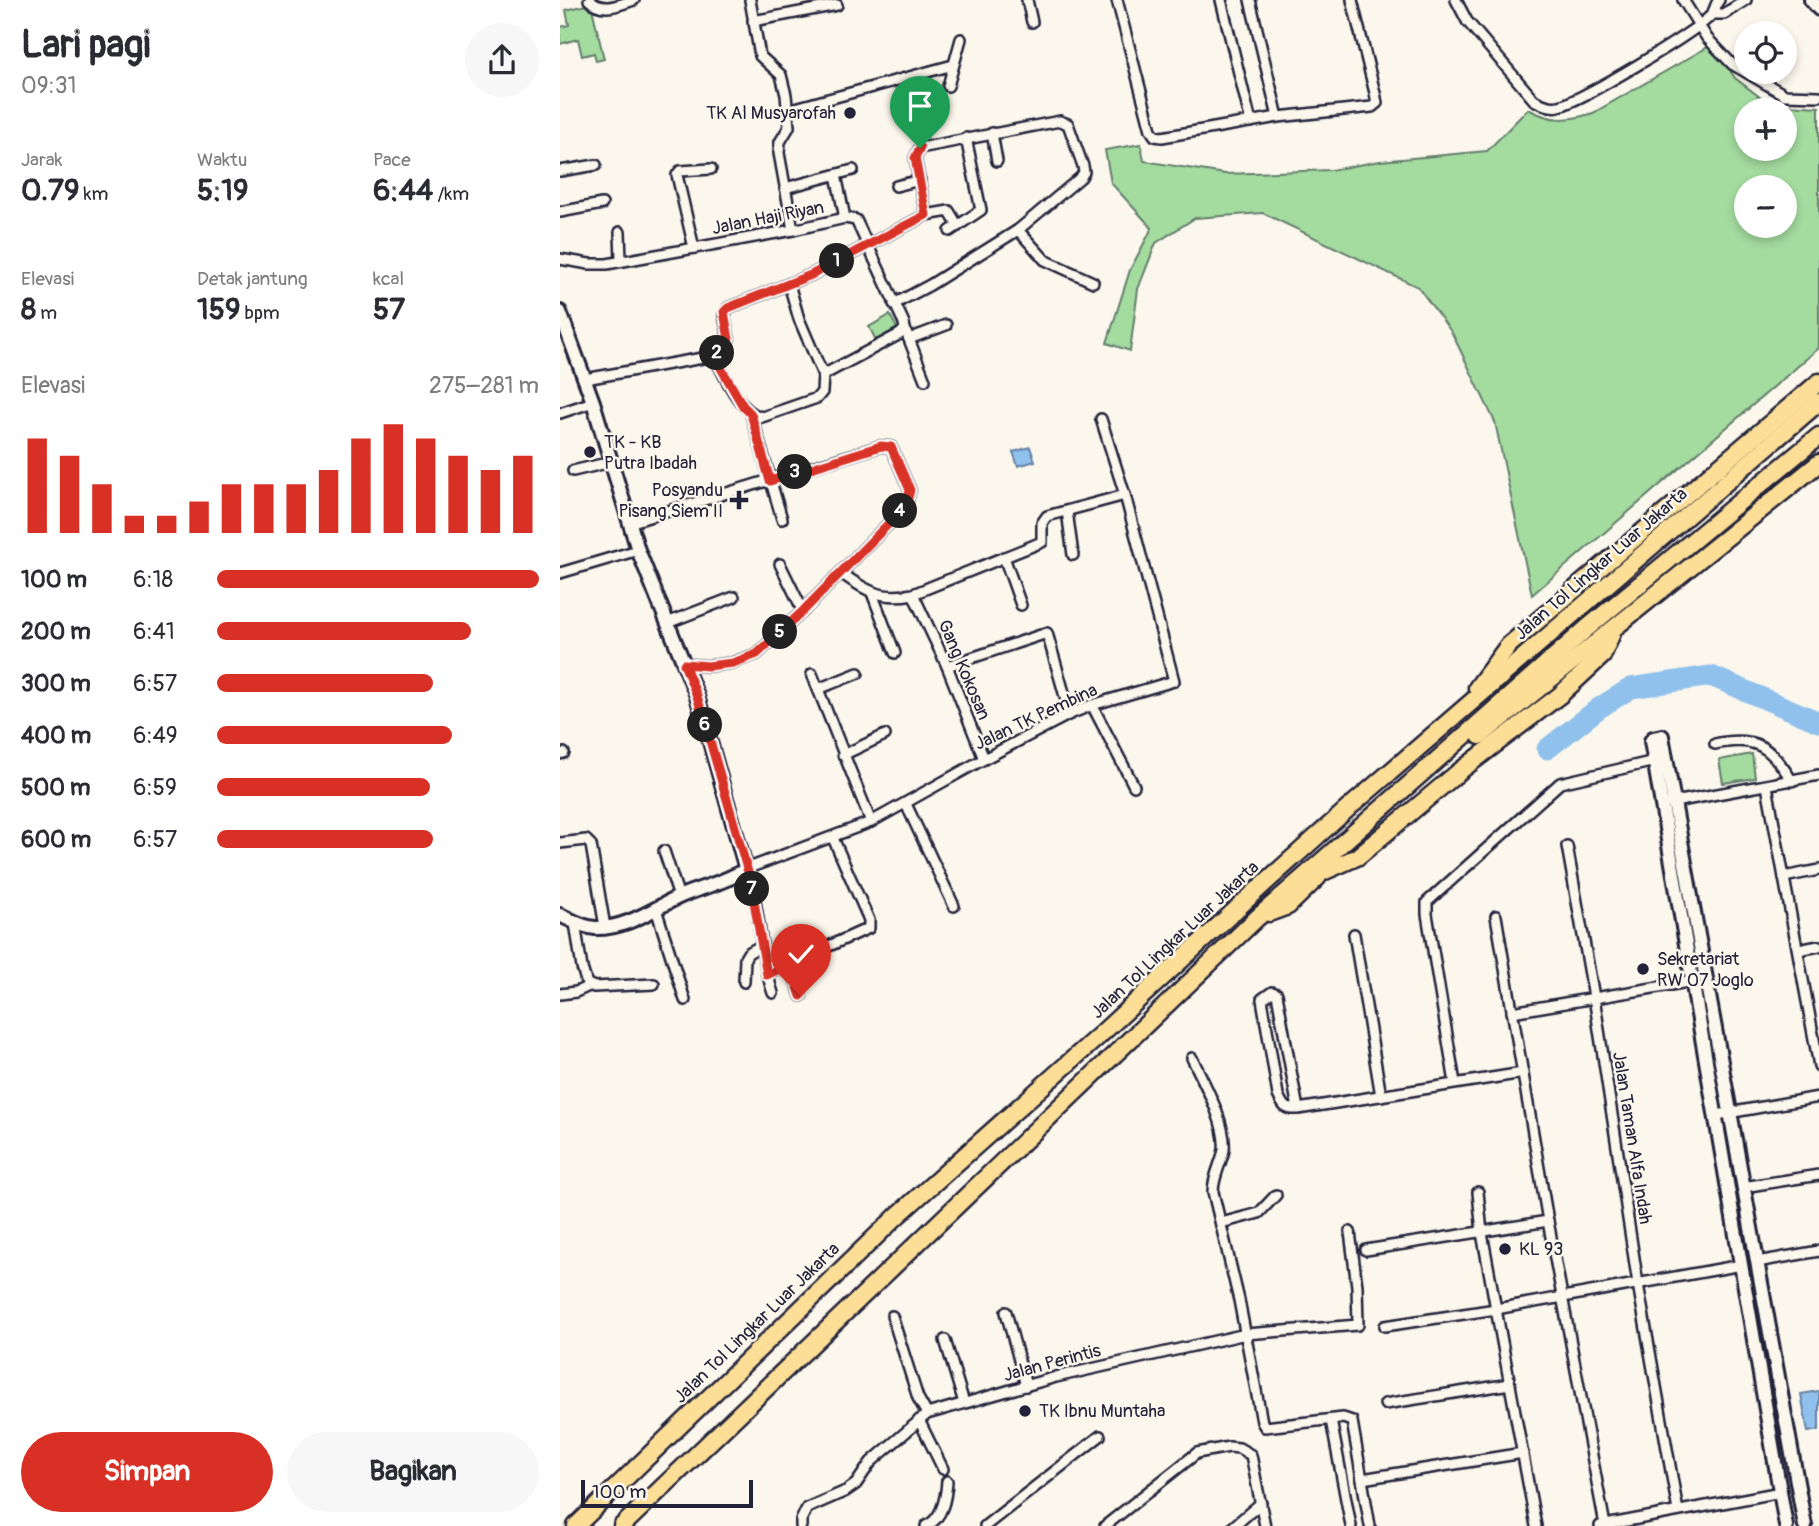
<!DOCTYPE html>
<html lang="id">
<meta charset="utf-8">
<style>
:root{--surface:#fff;--page:#f7f7f7;--text:#2b2b33;--muted:#7c7c81;--accent:#d93025}
body{margin:0;font-family:Pangolin,sans-serif;background:var(--page);color:var(--text);height:100vh;display:flex;flex-direction:column;font-size:26px;white-space:nowrap}
*{box-sizing:border-box;margin:0}
p{font-size:23px;color:var(--muted)}
.icon{flex:none;width:38px;height:38px;fill:none;stroke:currentColor;stroke-width:2;stroke-linecap:round;stroke-linejoin:round}
.map{position:relative;flex:1;overflow:hidden}
.panel{display:flex;flex-direction:column;background:var(--surface);width:560px}
.panel>*{flex:none}
.tools{position:absolute;left:1174px;top:21px;display:grid;gap:14px}
.tools a{display:grid;place-items:center;width:63px;height:63px;border-radius:50%;background:var(--surface);box-shadow:0 4px 10px #0003;font-size:35px}
.scale{position:absolute;left:21px;bottom:18px;width:172px;box-sizing:border-box;padding-left:7px;border:4px solid #22223b;border-top:0;font-size:19px;line-height:24px;white-space:nowrap;color:#22223b;-webkit-text-stroke:5px #fbf7ec;paint-order:stroke}
.pin{position:absolute;display:grid;place-items:center;width:60px;height:60px;color:#fff;margin:-72px -30px;border-radius:50% 50% 50% 0;rotate:-45deg;box-shadow:0 0 7px #0007}
.pin .icon{rotate:45deg}
.km{position:absolute;width:35px;height:35px;margin:-18px;border-radius:50%;background:#222;color:#fff;font-size:19px;line-height:35px;text-align:center}
.round{display:grid;place-items:center;flex:none;width:74px;height:74px;border-radius:37px;background:var(--page)}
.overview{display:flex;align-items:center;justify-content:space-between;height:119px;padding:0 21px}
h1{font-size:38px;font-weight:800;line-height:52px}
.stats{display:grid;grid-template-columns:repeat(3,1fr);gap:10px;height:119px;padding:7px 21px}
.stats div{display:grid;align-content:center}
.stats b{font-size:30px;font-weight:800}
.stats small{font-size:19px;font-weight:400}
.stats p{font-size:19px}
.chart{height:196px;padding:14px 21px}
.chart p{display:flex;justify-content:space-between}
.chart svg{width:100%;height:126px;margin-top:7px;stroke:var(--accent);stroke-width:6}
.cta{display:flex;gap:14px;margin-top:auto;padding:14px 21px}
.cta a{flex:1;height:80px;border-radius:42px;background:var(--accent);color:#fff;font-size:28px;font-weight:800;line-height:80px;text-align:center}
.cta a+a{background:var(--page);color:var(--text)}
ul{padding:0 21px;list-style:none;font-size:23px}
li{display:grid;grid-template-columns:112px 84px 1fr;align-items:center;height:52px}
li i{height:18px;border-radius:9px;background:var(--accent)}
main{display:flex;flex:1;min-height:0}
.map>svg:first-child{display:block}
.green{fill:#a4db9f;stroke:#637e6d;stroke-width:2;fill-rule:evenodd}
.water{fill:#90c1ec;stroke:#6481a5;stroke-width:2}
.lines{fill:none;stroke-linecap:round;stroke-linejoin:round}
.river{stroke:#90c1ec;stroke-width:21}
.street-casing{stroke:#22223b;stroke-width:14}
.secondary-casing{stroke:#22223b;stroke-width:18}
.highway-casing{stroke:#22223b;stroke-width:21}
.street{stroke:#fbf7ec;stroke-width:9}
.secondary{stroke:#fbf7ec;stroke-width:12}
.highway{stroke:#fcde96;stroke-width:16}
.route-casing{stroke:#fff;stroke-width:14}
.route{stroke:#d93025;stroke-width:9}
.poi-dot{fill:#22223b;stroke:#fbf7ec;stroke-width:2.5}
.labels{text-anchor:middle;dominant-baseline:central;stroke-width:5;stroke-linejoin:round;paint-order:stroke}
.poi-label{font-size:18px;fill:#22223b;stroke:#fbf7ec;text-anchor:start}
.street-label{font-size:18px;fill:#22223b;stroke:#fbf7ec}
</style>
<main>
<section class="panel">
<div class="overview"><div><h1>Lari pagi</h1><p>09:31</p></div><a class="round"><svg class="icon" aria-label="share" viewBox="0 0 24 24"><path d="M12 15V3M7 8l5-5 5 5M5 13v7h14v-7"/></svg></a></div>
<div class="stats">
<div><p>Jarak</p><b>0.79<small> km</small></b></div>
<div><p>Waktu</p><b>5:19</b></div>
<div><p>Pace</p><b>6:44<small> /km</small></b></div>
</div>
<div class="stats">
<div><p>Elevasi</p><b>8<small> m</small></b></div>
<div><p>Detak jantung</p><b>159<small> bpm</small></b></div>
<div><p>kcal</p><b>57</b></div>
</div>
<div class="chart"><p><span>Elevasi</span>275–281 m</p>
<svg viewBox="0 0 160 44" preserveAspectRatio="none"><path d="M5 44V11M15 44V17M25 44V27M35 44V38M45 44V38M55 44V33M65 44V27M75 44V27M85 44V27M95 44V22M105 44V11M115 44V6M125 44V11M135 44V17M145 44V22M155 44V17"/></svg>
</div>
<ul>
<li><b>100 m</b>6:18<i style="width:100%"></i></li>
<li><b>200 m</b>6:41<i style="width:79%"></i></li>
<li><b>300 m</b>6:57<i style="width:67%"></i></li>
<li><b>400 m</b>6:49<i style="width:73%"></i></li>
<li><b>500 m</b>6:59<i style="width:66%"></i></li>
<li><b>600 m</b>6:57<i style="width:67%"></i></li>
</ul>
<div class="cta"><a>Simpan</a><a>Bagikan</a></div>
</section>
<div class="map">
<svg width="1259" height="1526" viewBox="0 0 1259 1526">
<rect width="100%" height="100%" fill="#fbf7ec"/>
<filter id="ink" filterUnits="userSpaceOnUse"><feTurbulence type="fractalNoise" baseFrequency=".0143" numOctaves="2"/><feDisplacementMap in="SourceGraphic" scale="14" xChannelSelector="R" yChannelSelector="G"/><feConvolveMatrix kernelMatrix="1 2 1 2 8 2 1 2 1" color-interpolation-filters="sRGB"/></filter>
<g filter="url(#ink)">
<!-- green -->
<g class="green">
<path d="M31 4 44 59 36 61 34 53 22 56 18 39 0 44V27L9 25 6 10Z"/>
<path d="M1153 44 1175 78 1209 104 1259 107V348L972 595 935 422 892 333 858 287 703 213 635 218 596 243 578 289 570 351 547 343 570 270 592 228 551 183 545 150 581 144 584 161 665 174 771 170 820 161 927 151 968 109C992 122 1008 121 1033 113ZM1186 110H1225V149H1186ZM1186 187H1225V226H1186Z"/>
<path d="M330 315 337 328 316 340 309 327Z"/>
<path d="M1192 754 1195 778 1163 783 1159 760Z"/>
</g>
<!-- water -->
<g class="water">
<path d="M470 447 475 461 458 466 453 452Z"/>
<path d="M1259 1391V1430L1248 1432 1241 1394Z"/>
</g>
<g class="lines">
<!-- river -->
<path class="river" d="M987 749 1039 708 1071 688 1151 676 1259 722"/>
<!-- street casing -->
<g class="street-casing">
<g id="street">
<path d="M29 0C43 13 58 5 74 0"/>
<path d="M190 0 200 56 221 75 226 95 229 127 220 142 219 153 233 230"/>
<path d="M467 0 472 22"/>
<path d="M557 0 591 130 595 136 602 137 718 117 812 107 817 103 815 93 792 0"/>
<path d="M661 0 691 122"/>
<path d="M690 0 718 117"/>
<path d="M896 0 907 21 974 100C982 104 990 108 999 106 1019 102 1140 30 1152 14 1155 10 1155 4 1159 0"/>
<path d="M1123 0 1147 38 1172 64 1225 95 1259 96"/>
<path d="M1152 14H1164L1186 0"/>
<path d="M193 21 277 5"/>
<path d="M388 86 401 39"/>
<path d="M228 110 393 65"/>
<path d="M432 133 437 161"/>
<path d="M0 171 36 165"/>
<path d="M276 175 285 218"/>
<path d="M336 186 360 180"/>
<path d="M225 188 293 170"/>
<path d="M0 212 42 204"/>
<path d="M458 230 485 260 533 282"/>
<path d="M390 231 421 210 406 138"/>
<path d="M60 232 61 261"/>
<path d="M134 248 117 175 120 171 151 169"/>
<path d="M0 259 29 264H47L233 230 285 218 296 220 344 323 345 329 340 334 263 375 262 392 257 398 202 417C180 414 164 374 154 356"/>
<path d="M229 284 239 319 263 375"/>
<path d="M334 304 370 285 458 230 521 177 524 172 523 166 508 124 500 121 360 148 355 158 366 215"/>
<path d="M345 329 365 380"/>
<path d="M349 339 386 325"/>
<path d="M25 379 154 356 163 348 169 339 164 315 168 308 251 275 366 215 389 211 398 226"/>
<path d="M0 413 33 402"/>
<path d="M191 414 222 519"/>
<path d="M13 471 51 462"/>
<path d="M507 511 513 555"/>
<path d="M69 523 321 446 331 447 350 490 347 502 342 510 243 611 197 654 172 663 148 666 124 664"/>
<path d="M444 557 461 605"/>
<path d="M220 564 243 611"/>
<path d="M0 573 78 550"/>
<path d="M281 573C306 591 321 600 353 594L482 542V523L487 516 565 495"/>
<path d="M312 593 335 653"/>
<path d="M353 594 387 666 424 759"/>
<path d="M107 623 174 597"/>
<path d="M387 666 487 633 510 714"/>
<path d="M252 674 311 822"/>
<path d="M258 689 298 673"/>
<path d="M532 705 574 786"/>
<path d="M1155 744C1196 735 1211 747 1232 781"/>
<path d="M0 754 4 753"/>
<path d="M283 755 325 735"/>
<path d="M1207 786 1259 1066"/>
<path d="M1109 803 1259 775"/>
<path d="M346 804 394 906"/>
<path d="M0 843 26 840 31 845 45 927"/>
<path d="M1007 846 1034 997 1078 1284 1118 1511"/>
<path d="M104 851 119 897"/>
<path d="M1224 877 1259 870"/>
<path d="M96 909 125 1000"/>
<path d="M936 916 988 1221 1045 1525"/>
<path d="M15 923 22 968 27 984 34 987 94 984"/>
<path d="M794 934 821 1096"/>
<path d="M1238 950 1259 946"/>
<path d="M230 964 241 996"/>
<path d="M207 974 309 928V920L273 838"/>
<path d="M184 982 185 958 188 953 202 945"/>
<path d="M213 993C199 953 201 908 186 869L311 822 424 759 510 714 532 705 614 681 565 495 541 419"/>
<path d="M0 994 16 992 29 986"/>
<path d="M952 1012 1134 981"/>
<path d="M632 1058C643 1081 667 1124 664 1150 661 1164 653 1177 653 1192L679 1300 702 1422 705 1427 783 1418 792 1421 810 1526"/>
<path d="M895 1083 867 914V902L1000 783 1095 761"/>
<path d="M738 1109 717 994 712 992 702 999 718 1095C723 1106 725 1110 738 1109L963 1073"/>
<path d="M1157 1115 1259 1097"/>
<path d="M1183 1187 1259 1175"/>
<path d="M918 1192 922 1233 976 1526"/>
<path d="M661 1223 699 1213 716 1195"/>
<path d="M806 1250 988 1221"/>
<path d="M1197 1262 1259 1251"/>
<path d="M446 1312 466 1386"/>
<path d="M332 1316 358 1398 367 1414"/>
<path d="M825 1326 936 1309 1182 1265"/>
<path d="M385 1340 404 1403"/>
<path d="M825 1404 950 1384"/>
<path d="M359 1420 383 1469"/>
<path d="M771 1420 791 1526"/>
<path d="M802 1479 963 1453"/>
<path d="M241 1526V1520L247 1508 286 1491 296 1484 311 1462 367 1414 496 1377 686 1334 798 1325 797 1286 790 1232"/>
<path d="M366 1526C383 1519 386 1497 387 1481"/>
<path d="M425 1526 540 1436"/>
<path d="M545 1526 637 1453 669 1447 679 1448 691 1455 705 1526"/>
<path d="M674 1526 701 1503"/>
<path d="M1040 1526 1221 1492"/>
</g>
</g>
<!-- secondary casing -->
<g class="secondary-casing">
<g id="secondary">
<path d="M1251 0 1259 9"/>
<path d="M0 312 33 402 78 550 137 696 186 869C167 882 142 887 121 896 94 908 67 929 35 928 22 927 11 920 0 915"/>
<path d="M1226 1526 1091 741 1093 738 1102 736 1245 1526"/>
</g>
</g>
<!-- highway casing -->
<g class="highway-casing">
<g id="highway">
<path d="M917 688 948 646 1259 382"/>
<path d="M920 736 1259 463"/>
<path d="M763 872 797 857 900 771 1000 695 1042 656 1052 633"/>
<path d="M709 913 728 906 758 877"/>
<path d="M16 1526 337 1216 541 1034 707 881 792 805 1259 402"/>
<path d="M62 1526 697 918 1026 629 1259 436"/>
</g>
</g>
<!-- street -->
<use href="#street" class="street"/>
<!-- secondary -->
<use href="#secondary" class="secondary"/>
<!-- highway -->
<use href="#highway" class="highway"/>
</g>
</g>
<g class="lines" filter="url(#ink)">
<!-- route casing -->
<g class="route-casing">
<path id="route" d="M241 996 230 964 207 975 190 879 137 696 124 664 148 666 173 663 197 654 243 611 342 510 347 502 350 490 331 447 321 446 210 481 191 414 183 406 154 356 163 348 169 339 164 312 168 308 251 275 366 215 355 158 360 148"/>
</g>
<!-- route -->
<use href="#route" class="route"/>
</g>
<!-- markers -->
<g class="poi-dot">
<circle cx="290" cy="113" r="7"/>
<circle cx="30" cy="452" r="7"/>
<path d="M175.5 489.5h7v7h7v7h-7v7h-7v-7h-7v-7h7z"/>
<circle cx="1083" cy="969" r="7"/>
<circle cx="945" cy="1249" r="7"/>
<circle cx="465" cy="1411" r="7"/>
</g>
<g class="labels">
<!-- poi labels -->
<g class="poi-label">
<text x="276" y="113" text-anchor="end">TK Al Musyarofah</text>
<text x="44" y="442">TK - KB<tspan x="44" dy="21">Putra Ibadah</tspan></text>
<text x="163" y="490" text-anchor="end">Posyandu<tspan x="163" dy="21">Pisang Siem II</tspan></text>
<text x="1097" y="959">Sekretariat<tspan x="1097" dy="21">RW 07 Joglo</tspan></text>
<text x="959" y="1249">KL 93</text>
<text x="479" y="1411">TK Ibnu Muntaha</text>
</g>
<!-- street labels -->
<g class="street-label">
<text transform="translate(208 218) rotate(-11)">Jalan Haji Riyan</text>
<text transform="translate(1041 564) rotate(-41)">Jalan Tol Lingkar Luar Jakarta</text>
<text transform="translate(404 670) rotate(67)">Gang Kokosan</text>
<text transform="translate(476 717) rotate(-25)">Jalan TK Pembina</text>
<text transform="translate(615 940) rotate(-43)">Jalan Tol Lingkar Luar Jakarta</text>
<text transform="translate(1072 1138) rotate(81)">Jalan Taman Alfa Indah</text>
<text transform="translate(197 1323) rotate(-44)">Jalan Tol Lingkar Luar Jakarta</text>
<text transform="translate(492 1363) rotate(-15)">Jalan Perintis</text>
</g>
</g>
</svg>
<div class="tools">
<a><svg class="icon" aria-label="locate" viewBox="0 0 24 24"><circle cx="12" cy="12" r="6"/><path d="M12 2v4M12 18v4M2 12h4M18 12h4"/></svg></a>
<a>+</a>
<a>−</a>
</div>
<div class="scale">100 m</div>
<div class="pin" style="left:360px;top:148px;background:#1e9e55"><svg class="icon" aria-label="arrive" viewBox="0 0 24 24"><path d="M6 21V4h12l-3 4 3 4H6"/></svg></div>
<div class="pin" style="left:241px;top:996px;background:#d93025"><svg class="icon" aria-label="check" viewBox="0 0 24 24"><path d="M5 12l5 5 9-10"/></svg></div>
<b class="km" style="left:277px;top:261px">1</b>
<b class="km" style="left:157px;top:353px">2</b>
<b class="km" style="left:235px;top:472px">3</b>
<b class="km" style="left:340px;top:511px">4</b>
<b class="km" style="left:220px;top:632px">5</b>
<b class="km" style="left:145px;top:725px">6</b>
<b class="km" style="left:192px;top:889px">7</b>
</div>
</main>
